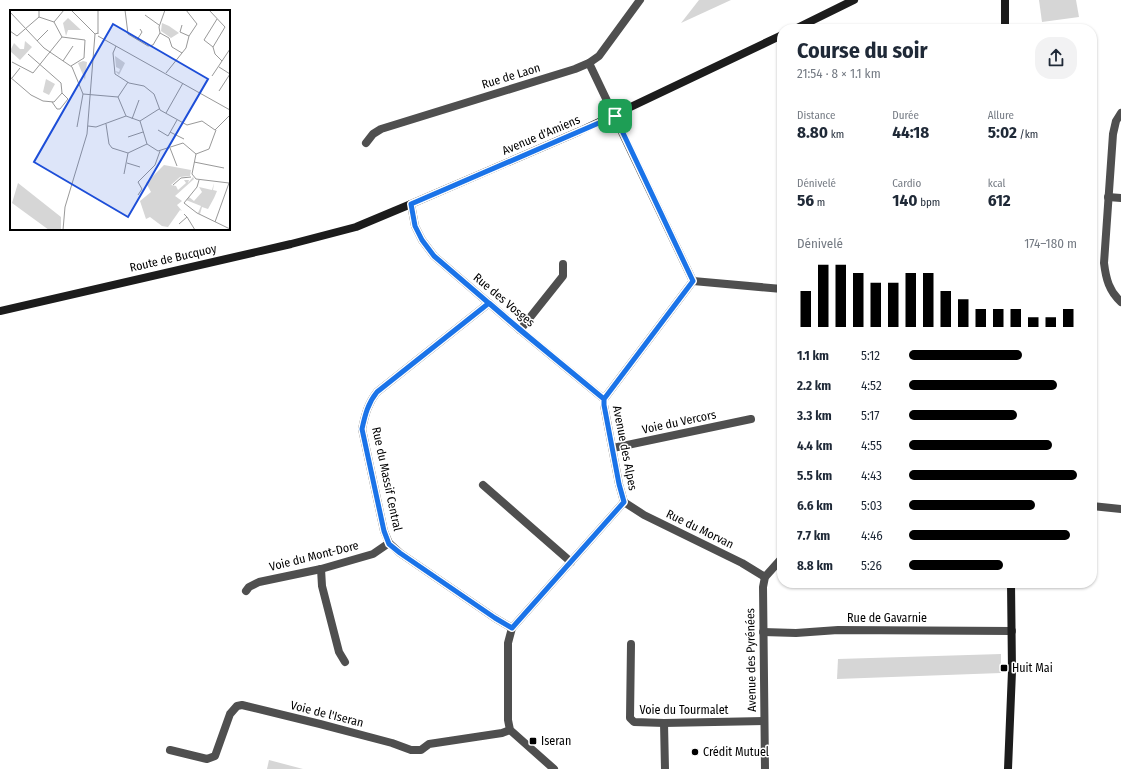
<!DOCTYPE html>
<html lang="fr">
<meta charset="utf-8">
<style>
:root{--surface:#fff;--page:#f2f2f3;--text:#1f2937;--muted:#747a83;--accent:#000}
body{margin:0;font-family:"Fira Sans Condensed",sans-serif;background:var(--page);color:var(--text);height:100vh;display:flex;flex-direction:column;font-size:15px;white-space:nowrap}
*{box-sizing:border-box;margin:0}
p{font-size:13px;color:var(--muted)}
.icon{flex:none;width:22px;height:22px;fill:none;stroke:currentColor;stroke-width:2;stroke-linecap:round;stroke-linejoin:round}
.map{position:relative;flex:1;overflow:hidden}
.panel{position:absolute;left:777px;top:24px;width:320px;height:564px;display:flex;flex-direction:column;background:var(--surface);border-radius:16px;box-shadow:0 1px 3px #0004}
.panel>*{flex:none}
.pin{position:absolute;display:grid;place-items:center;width:34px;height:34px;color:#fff;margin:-17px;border-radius:8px;box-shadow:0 2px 6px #0006}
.round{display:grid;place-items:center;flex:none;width:42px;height:42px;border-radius:16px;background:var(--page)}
.summary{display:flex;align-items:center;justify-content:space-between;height:68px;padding:0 20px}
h1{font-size:22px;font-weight:700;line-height:30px}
.figures{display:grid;grid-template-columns:repeat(3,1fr);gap:6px;height:68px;padding:4px 20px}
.figures div{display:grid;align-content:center}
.figures b{font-size:17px;font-weight:700}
.figures small{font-size:11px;font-weight:400}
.figures p{font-size:11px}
.chart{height:112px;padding:8px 20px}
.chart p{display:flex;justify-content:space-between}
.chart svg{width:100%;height:72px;margin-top:4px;stroke:var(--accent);stroke-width:6}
ul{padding:0 20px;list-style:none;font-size:13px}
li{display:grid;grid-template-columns:64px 48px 1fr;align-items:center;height:30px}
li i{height:10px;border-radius:5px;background:var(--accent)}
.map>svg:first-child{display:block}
.green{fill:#d6d6d6}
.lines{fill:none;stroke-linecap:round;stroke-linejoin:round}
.minor{stroke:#4f4f4f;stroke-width:8}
.secondary{stroke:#1c1c1c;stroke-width:8}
.route-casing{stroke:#fff;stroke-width:8}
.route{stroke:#1a73e8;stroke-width:5}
.poi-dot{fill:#000;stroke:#fff;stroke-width:1.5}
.labels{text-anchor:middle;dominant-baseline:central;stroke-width:3;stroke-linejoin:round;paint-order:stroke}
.street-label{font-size:12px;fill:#000;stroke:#fff}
.poi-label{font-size:12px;fill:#000;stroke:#fff;text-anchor:start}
.inset-road{fill:none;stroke:#999;stroke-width:1}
.view{fill:#1d4ed8;fill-opacity:0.15;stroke:#1d4ed8;stroke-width:2}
.inset-edge{fill:none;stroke:#000;stroke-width:2}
</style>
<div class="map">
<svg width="1121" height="769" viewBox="0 0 1121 769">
<rect width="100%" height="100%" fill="#fff"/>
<!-- green -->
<g class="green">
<path d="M699 0H731L681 23Z"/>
<path d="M1039 0H1076L1079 17 1042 22Z"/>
<path d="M1001 654V673L837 679 838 659Z"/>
<path d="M269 760 303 769H267Z"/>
</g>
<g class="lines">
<!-- minor -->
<g class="minor">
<path d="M589 63 693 281"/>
<path d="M1121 113 1116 121 1113 134 1104 263C1106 279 1109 291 1121 302"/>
<path d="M366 143 373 134 381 129 575 69 589 63 599 56 640 0"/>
<path d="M1108 197 1121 198"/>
<path d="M411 204 415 226 422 240 434 256 520 330 604 399"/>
<path d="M693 281 782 289"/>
<path d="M489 303 377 392C368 403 365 415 362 429L384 531 389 543 400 553 495 618 512 628"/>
<path d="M520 330 563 276V264"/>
<path d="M613 448 751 419"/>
<path d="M483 485 571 562"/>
<path d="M624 502 619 484 604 405V399L693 281"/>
<path d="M624 502 644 515 742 563 765 577"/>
<path d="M1092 506 1121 509"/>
<path d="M321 569 322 586 339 652 345 662"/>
<path d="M246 591 249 587 259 582 321 569 373 554 389 543"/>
<path d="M763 632 796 633 838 630 1012 631"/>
<path d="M631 644 630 718 634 722 664 723 764 721"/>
<path d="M664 723 665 769"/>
<path d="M170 750 207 759 215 756 230 714 237 706 242 705 320 724 392 743 411 750H421L429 744 502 733 510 730"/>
<path d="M554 769 510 730 508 720V643L512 628 624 502"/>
<path d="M765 769 763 587 765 577 782 558"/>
</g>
<!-- secondary -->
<g class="secondary">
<path d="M1005 0V29"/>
<path d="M795 29 854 0"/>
<path d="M0 311 291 244 356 227 411 204 580 131 782 35"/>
<path d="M1008 769 1012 671 1011 583"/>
</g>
</g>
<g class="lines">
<!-- route casing -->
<g class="route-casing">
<path id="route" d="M615 116 411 204 415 226 422 240 434 256 520 330 604 399V405L619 484 624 502 512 628 495 618 400 553 389 544 384 531 362 429C365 415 368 403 377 392L489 303C527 336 566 367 604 399L693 281 615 116"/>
</g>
<!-- route -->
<use href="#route" class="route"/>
</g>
<!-- markers -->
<g class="poi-dot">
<rect x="1000" y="664" width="8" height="8" rx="2"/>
<rect x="529" y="737" width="8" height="8" rx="2"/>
<circle cx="695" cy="752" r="4"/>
</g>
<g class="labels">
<!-- street labels -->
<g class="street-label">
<text transform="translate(511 76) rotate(-17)">Rue de Laon</text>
<text transform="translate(541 135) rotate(-23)">Avenue d'Amiens</text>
<text transform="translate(173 258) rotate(-13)">Route de Bucquoy</text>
<text transform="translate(504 300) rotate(40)">Rue des Vosges</text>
<text transform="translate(679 422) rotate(-12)">Voie du Vercors</text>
<text transform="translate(625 448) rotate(79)">Avenue des Alpes</text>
<text transform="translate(387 479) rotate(78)">Rue du Massif Central</text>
<text transform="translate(700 529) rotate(26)">Rue du Morvan</text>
<text transform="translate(314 556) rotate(-14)">Voie du Mont-Dore</text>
<text x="887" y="618">Rue de Gavarnie</text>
<text transform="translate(751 660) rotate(-91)">Avenue des Pyrénées</text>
<text x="684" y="710">Voie du Tourmalet</text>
<text transform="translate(327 714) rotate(14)">Voie de l'Iseran</text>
</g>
<!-- poi labels -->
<g class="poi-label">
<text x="1012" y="668">Huit Mai</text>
<text x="541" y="741">Iseran</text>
<text x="703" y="752">Crédit Mutuel</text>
</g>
</g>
<!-- overview -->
<g transform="translate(10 10)">
<rect width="220" height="220" fill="#fff"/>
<path d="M58 8 71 20H58L56 26 53 13ZM152 13 159 16 169 23 161 28 151 21ZM15 31 22 37 10 50 0 41 4 33 10 39H14ZM105 46 115 53 109 65 105 61 109 62 110 59 106 57ZM73 51 77 52 75 70 68 53ZM36 69 45 74 39 85 33 82ZM154 155 181 160 180 166 170 167 161 175 166 176 168 180 176 173 174 170H179L178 173 183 167 184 169 165 186 172 191 167 195 172 201 170 200 158 217 152 216 140 207 136 209 130 191 141 182 136 173ZM8 173 51 207V220H39L2 193ZM204 173 203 180 207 181 204 188 212 192 204 188 198 199 192 197 190 204 188 203 191 196 176 190 179 187 184 191 192 182 189 177 202 180Z" fill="#d6d6d6"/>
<path class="inset-road" d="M29 0V7L44 12 52 27 75 30 74 48 61 56M61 0 85 24M88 0V24M115 0 118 24 138 36 143 35 150 23 149 17 155 0M199 0 215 17 203 37 205 44 212 51M0 2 34 38 62 57 73 84 67 117M135 5 149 15M44 12 54 0M172 15 170 22 179 26M0 21 7 26 29 7M150 23 159 28 162 37 172 43M88 26 220 100M127 30 132 22 130 19M27 31 38 20M106 36 103 43 105 64 119 73 134 76 144 84 150 100 177 115 192 111 205 120 220 105M203 37 194 30 207 9M18 44 51 73 52 83M53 51 63 36M2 52 23 63 52 27M209 57 220 64M156 63 176 38 179 26 187 14 176 0M202 66 220 39M0 67 21 85 33 91 44 92 52 83M2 68 10 58M209 81 220 64M73 84 108 87M108 87 116 106 130 111M108 87 118 72M42 92 47 99H50L58 89 52 83M156 103 173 73M122 109 129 90M130 111 137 134 148 141 173 133M130 111 149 99M96 114 99 134 102 138 118 143 137 134M78 116 86 117 116 106M148 120 158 126 167 110M160 122 174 129M118 127 133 122M173 133 186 144M160 138 167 156M186 144 182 164 186 169 219 173M186 144 199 139 206 120M184 152 214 158M117 153 130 157M114 164 118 143M189 170 187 177 174 193 187 203 220 219M163 175 171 168 181 167M128 185 132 179 128 172 145 155 150 141M177 207 185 220M205 212 219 173M169 214 177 207 174 204M53 220 55 197 77 124 85 24 88 23"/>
<path class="view" d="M103 14 198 69 118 207 24 152Z"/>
<rect width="220" height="220" class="inset-edge"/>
</g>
</svg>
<div class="pin" style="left:615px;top:116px;background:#1e9e55"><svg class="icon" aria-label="arrive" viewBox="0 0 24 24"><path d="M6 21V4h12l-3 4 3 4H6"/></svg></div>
<section class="panel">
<div class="summary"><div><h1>Course du soir</h1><p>21:54 · 8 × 1.1 km</p></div><a class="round"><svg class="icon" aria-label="share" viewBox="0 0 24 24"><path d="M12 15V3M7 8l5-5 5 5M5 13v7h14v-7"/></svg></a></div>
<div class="figures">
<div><p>Distance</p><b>8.80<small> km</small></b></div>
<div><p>Durée</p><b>44:18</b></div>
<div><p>Allure</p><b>5:02<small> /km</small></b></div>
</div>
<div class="figures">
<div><p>Dénivelé</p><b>56<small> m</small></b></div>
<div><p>Cardio</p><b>140<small> bpm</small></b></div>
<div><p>kcal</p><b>612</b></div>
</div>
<div class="chart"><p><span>Dénivelé</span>174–180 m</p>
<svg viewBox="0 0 160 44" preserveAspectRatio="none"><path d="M5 44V22M15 44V6M25 44V6M35 44V11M45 44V17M55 44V17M65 44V11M75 44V11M85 44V22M95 44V27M105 44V33M115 44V33M125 44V33M135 44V38M145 44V38M155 44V33"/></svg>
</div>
<ul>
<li><b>1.1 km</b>5:12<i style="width:67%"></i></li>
<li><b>2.2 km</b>4:52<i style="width:88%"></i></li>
<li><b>3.3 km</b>5:17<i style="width:64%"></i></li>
<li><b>4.4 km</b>4:55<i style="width:85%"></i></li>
<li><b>5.5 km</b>4:43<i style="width:100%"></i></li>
<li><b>6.6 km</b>5:03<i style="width:75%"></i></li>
<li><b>7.7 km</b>4:46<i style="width:96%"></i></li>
<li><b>8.8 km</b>5:26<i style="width:56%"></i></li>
</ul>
</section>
</div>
